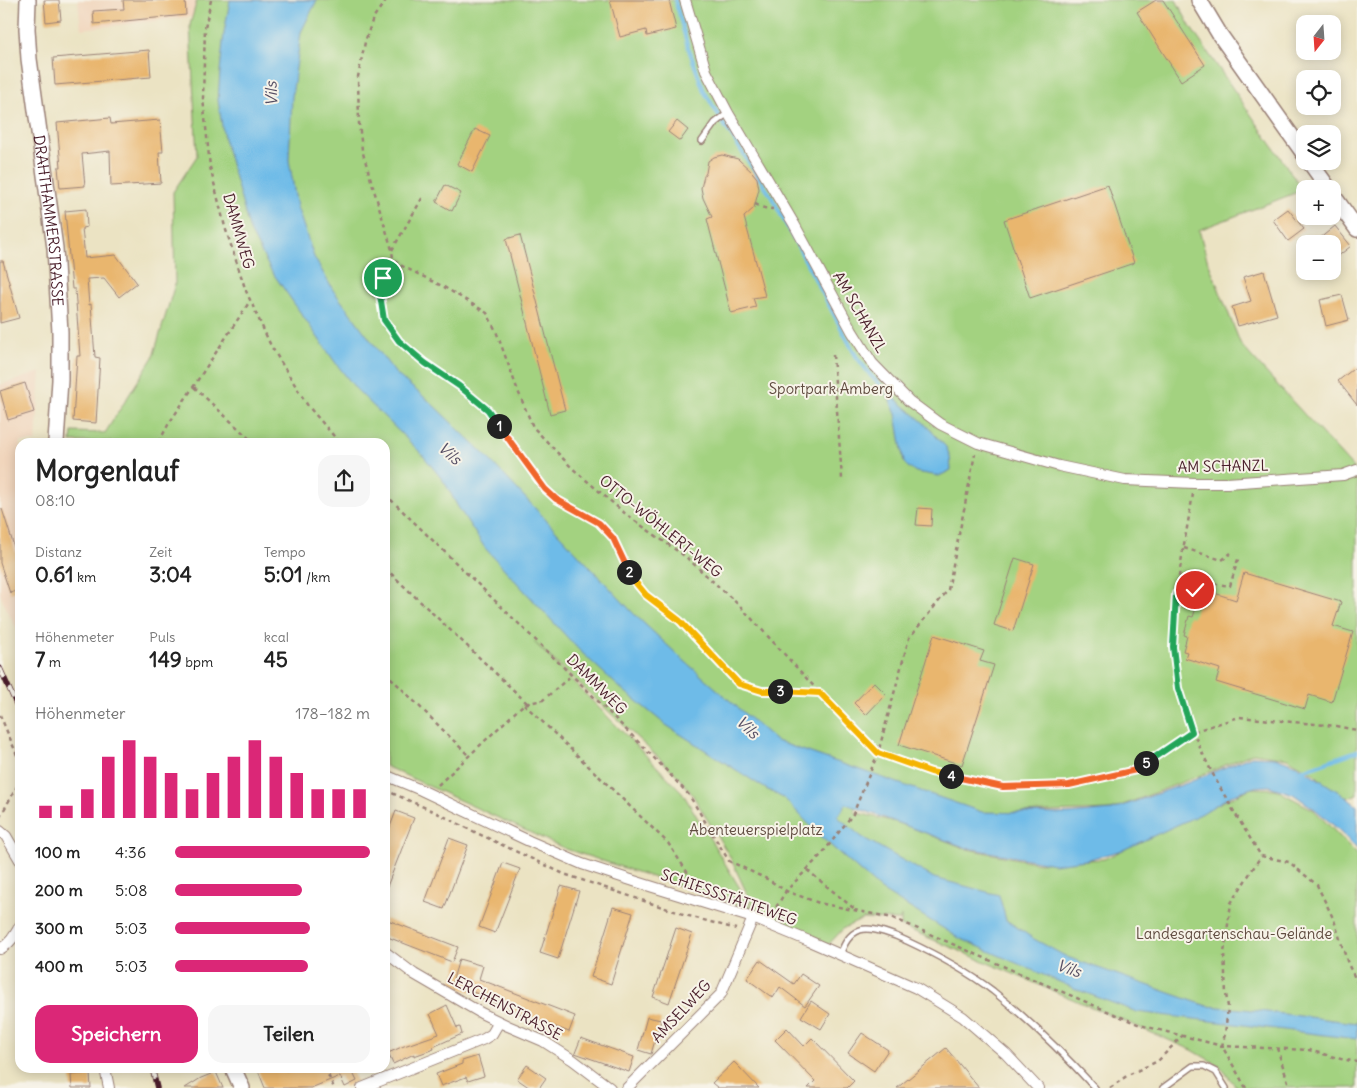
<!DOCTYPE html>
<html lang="de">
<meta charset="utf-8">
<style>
:root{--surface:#fff;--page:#f6f6f6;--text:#222;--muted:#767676;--accent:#db2777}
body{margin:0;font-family:Delius,sans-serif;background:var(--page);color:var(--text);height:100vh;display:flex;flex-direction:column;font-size:19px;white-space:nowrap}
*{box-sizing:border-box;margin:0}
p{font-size:16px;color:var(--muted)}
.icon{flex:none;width:28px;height:28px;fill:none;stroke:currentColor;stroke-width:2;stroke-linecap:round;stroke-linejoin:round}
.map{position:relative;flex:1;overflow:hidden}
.details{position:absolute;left:15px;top:438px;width:375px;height:635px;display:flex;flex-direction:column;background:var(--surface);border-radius:15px;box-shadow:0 2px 12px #0003}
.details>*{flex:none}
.needle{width:32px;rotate:197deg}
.fabs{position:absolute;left:1296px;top:15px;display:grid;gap:10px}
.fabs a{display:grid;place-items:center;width:45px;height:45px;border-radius:10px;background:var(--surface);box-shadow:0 2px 12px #0003;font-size:25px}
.pin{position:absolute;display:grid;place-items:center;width:42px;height:42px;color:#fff;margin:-21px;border:2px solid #fff;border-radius:50%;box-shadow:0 1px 5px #0007}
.km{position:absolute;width:25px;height:25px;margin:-12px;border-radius:50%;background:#222;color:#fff;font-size:14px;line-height:25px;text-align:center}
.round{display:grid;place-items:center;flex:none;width:52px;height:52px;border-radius:15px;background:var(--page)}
.headline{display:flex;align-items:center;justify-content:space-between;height:85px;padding:0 20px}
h1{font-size:28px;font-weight:700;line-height:38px}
.stats{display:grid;grid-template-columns:repeat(3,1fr);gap:8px;height:85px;padding:5px 20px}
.stats div{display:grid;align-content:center}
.stats b{font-size:21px;font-weight:700}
.stats small{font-size:14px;font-weight:400}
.stats p{font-size:14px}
.chart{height:140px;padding:10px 20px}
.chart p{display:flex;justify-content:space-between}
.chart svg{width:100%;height:90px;margin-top:5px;stroke:var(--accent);stroke-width:6}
.cta{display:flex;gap:10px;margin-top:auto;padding:10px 20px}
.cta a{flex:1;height:58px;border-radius:15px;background:var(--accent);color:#fff;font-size:20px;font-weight:700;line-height:58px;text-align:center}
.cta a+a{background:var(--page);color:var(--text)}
ul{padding:0 20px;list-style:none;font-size:16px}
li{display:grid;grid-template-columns:80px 60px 1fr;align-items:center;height:38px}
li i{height:12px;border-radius:6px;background:var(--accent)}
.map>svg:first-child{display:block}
.built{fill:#f1d5bc}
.green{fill:#a3d280;stroke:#767856}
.water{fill:#6ebbe8;stroke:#5c6d8a}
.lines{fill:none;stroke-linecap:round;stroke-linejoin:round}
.stream{stroke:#6ebbe8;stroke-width:4}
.building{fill:#e9b66e}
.lane-casing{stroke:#9a8177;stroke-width:8}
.street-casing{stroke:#9a8177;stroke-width:12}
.secondary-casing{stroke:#9a8177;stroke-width:18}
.path{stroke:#9a8177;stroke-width:2.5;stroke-dasharray:4 4;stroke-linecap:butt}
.lane{stroke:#fff;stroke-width:5}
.street{stroke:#fff;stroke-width:10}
.secondary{stroke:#fff;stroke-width:15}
.rail-casing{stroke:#4a1f2b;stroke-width:5.5}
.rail{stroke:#f7f3e8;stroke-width:4;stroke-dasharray:11;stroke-linecap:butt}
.split-1-casing{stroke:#fff;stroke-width:10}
.split-2-casing{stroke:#fff;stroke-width:10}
.split-3-casing{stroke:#fff;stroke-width:10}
.split-4-casing{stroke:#fff;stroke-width:10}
.split-5-casing{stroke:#fff;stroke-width:10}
.split-6-casing{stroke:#fff;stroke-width:10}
.split-1{stroke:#22a559;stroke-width:6}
.split-2{stroke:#f0652b;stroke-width:6}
.split-3{stroke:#f5b400;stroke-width:6}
.split-4{stroke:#f5b400;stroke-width:6}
.split-5{stroke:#f0652b;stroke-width:6}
.split-6{stroke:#22a559;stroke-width:6}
.labels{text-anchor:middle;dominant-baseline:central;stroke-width:4;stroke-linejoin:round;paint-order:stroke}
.street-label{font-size:15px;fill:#4a1f2b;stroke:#f7f3e8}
.park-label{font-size:15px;fill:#604c40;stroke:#f7f3e8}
.water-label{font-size:16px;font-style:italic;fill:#554e64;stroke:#f7f3e8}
</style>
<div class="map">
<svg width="1357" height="1088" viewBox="0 0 1357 1088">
<rect width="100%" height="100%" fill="#f7f3e8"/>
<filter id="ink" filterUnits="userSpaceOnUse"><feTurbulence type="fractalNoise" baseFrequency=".02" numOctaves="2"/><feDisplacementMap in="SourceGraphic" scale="10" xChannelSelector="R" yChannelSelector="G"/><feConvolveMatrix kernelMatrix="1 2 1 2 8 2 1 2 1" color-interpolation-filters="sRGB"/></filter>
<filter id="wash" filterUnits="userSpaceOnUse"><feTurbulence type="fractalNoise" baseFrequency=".0096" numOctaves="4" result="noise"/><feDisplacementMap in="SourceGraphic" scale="20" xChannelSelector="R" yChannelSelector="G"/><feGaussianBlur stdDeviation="1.12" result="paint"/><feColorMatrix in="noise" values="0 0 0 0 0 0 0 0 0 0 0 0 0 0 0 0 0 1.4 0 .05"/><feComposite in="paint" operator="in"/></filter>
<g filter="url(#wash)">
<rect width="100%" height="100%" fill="#ebe3c3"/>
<!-- built -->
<g class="built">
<path d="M78 0H197L192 17 81 29Z"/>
<path d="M41 372 36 442H20V634L6 608 0 594V385Z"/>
</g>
<!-- green -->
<path class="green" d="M197 0H1176L1191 28 1303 190 1199 230 1207 259 1241 345 1357 472V794L1340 801 1315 774 1287 758 1253 753 1214 770 1110 810 984 814 870 774 854 812 900 823 967 849 1039 863 1104 859 1251 788 1275 789 1314 810 1357 854V1088H1237L1220 1066 1192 1050 901 926V916L900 920 863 919 844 928 828 945 755 911 730 857 692 794 675 773 534 642 682 792 753 910 566 849 385 766V442H71L72 432 105 433 153 357 175 284 173 192 197 156 190 25Z"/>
<!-- water -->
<g class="water">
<path d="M230 0H317L301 32 292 97 289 160 297 207 314 257 333 290 396 374 429 401 488 458 634 614 680 657 776 741 982 812 1068 814 1111 810 1187 783 1252 756 1275 757 1297 765 1345 796 1357 806V849L1340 831 1316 810 1293 794 1269 786 1255 787 1234 794 1201 814 1123 850 1086 860 1054 864 967 848 846 804 838 817 862 837 934 878 999 895 1006 920 1034 939 1067 957 1207 1006 1243 1009 1357 1023V1039L1137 1012 1078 990 959 938 881 890 820 836 785 799 766 789 666 725 618 686 579 650 485 548 458 507 445 483 421 453 356 389 335 362 270 269 250 231 224 139 218 100 220 71 224 33Z"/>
<path d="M885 390 923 422 946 447 950 456 951 470 939 476 916 472 908 467 904 463 896 414Z"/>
</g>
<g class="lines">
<!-- stream -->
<g class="stream">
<path d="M675 0 688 47 704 91 725 126 771 196 856 356 871 376 885 390"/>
<path d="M1300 771 1357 751"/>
</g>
</g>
<g id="blocks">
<!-- building -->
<g class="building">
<path d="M44 0H59L61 20 46 22Z"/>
<path d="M123 0H185L186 15 94 24 93 11 124 9Z"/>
<path d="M610 0H669L676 29 647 36 646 30 620 37Z"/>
<path d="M1156 0H1163L1205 65 1181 81 1137 12Z"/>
<path d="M149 50 151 77 55 85 53 58Z"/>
<path d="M110 118 111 124 160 120 163 152H159L161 183 111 186 110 151 82 154 85 186 60 188 58 167H61L57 123Z"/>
<path d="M677 121 688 130 680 141 668 132Z"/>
<path d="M475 129 490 136 472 172 457 164Z"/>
<path d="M722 155 738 159 752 172 757 178 759 189 754 208 744 217 765 296 753 298 756 307 731 313 707 219 712 217 703 198 701 188 704 176 706 173 708 161 714 157Z"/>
<path d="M445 185 461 193 452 211 436 202Z"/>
<path d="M1108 185 1134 263 1030 298 1004 220Z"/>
<path d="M86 209 87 227 82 228 85 258 116 255 137 283 119 297 104 278 87 279 89 305 91 304 95 357 100 358 96 423 73 421 77 356H80L75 289H72L65 211Z"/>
<path d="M1288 209 1304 229 1288 241 1273 220Z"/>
<path d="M1335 226 1351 246 1332 261V244H1313Z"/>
<path d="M520 235 565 410 550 414 506 239Z"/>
<path d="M0 261H3L19 318 0 323Z"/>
<path d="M1264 271 1277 315 1238 326 1232 307 1251 301 1243 277Z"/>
<path d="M1342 295 1349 320 1326 326 1320 300Z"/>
<path d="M1357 366V405L1338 381Z"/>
<path d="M25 383 34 412 8 420 0 391Z"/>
<path d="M918 508 932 509 931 526 916 525Z"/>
<path d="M0 509H2L20 565V590L10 593 0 563Z"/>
<path d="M1015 558 1034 564 1013 631 994 625Z"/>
<path d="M1244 573 1341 602 1333 626 1353 632 1332 702 1309 695 1305 709 1216 682 1220 669 1185 658 1187 652 1183 651 1187 636 1184 635 1189 616 1193 617 1200 596 1206 598 1208 591 1236 600Z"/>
<path d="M934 635 984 651 980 661 994 665 962 765 899 745Z"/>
<path d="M874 682 886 694 866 715 854 703Z"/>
<path d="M396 811 414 818 386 889 385 840Z"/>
<path d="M449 838 468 845 444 909 425 902Z"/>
<path d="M503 863 520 869 495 933 479 927Z"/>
<path d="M561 886 579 891 558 959 540 953Z"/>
<path d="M613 907 633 913 611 984 591 977Z"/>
<path d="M385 919 458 947 452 962 385 936Z"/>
<path d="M676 928 692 934 669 1003 653 997Z"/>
<path d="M459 959 483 966 479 979 575 1016 569 1032 477 997 479 994 451 986Z"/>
<path d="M760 960 794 984 801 974 819 986 805 1006 780 987 773 998 747 979Z"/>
<path d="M811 1001 830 1014 821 1029 801 1017Z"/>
<path d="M447 1005 457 1028 460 1027 462 1034 433 1047 434 1049 414 1056V1054L393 1064 388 1053 404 1046 439 1034 430 1014Z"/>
<path d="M647 1017 661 1020 651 1054 638 1050Z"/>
<path d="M787 1028 804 1046 812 1038 854 1081 847 1088H808L815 1081 775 1040Z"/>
<path d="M862 1033 888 1050 874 1071 848 1053Z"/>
<path d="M581 1038 634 1057 629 1072 575 1053Z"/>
<path d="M946 1048 979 1088H897Z"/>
<path d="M478 1056 484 1076 468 1081 466 1077 441 1086 436 1074 462 1064V1061Z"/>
<path d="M734 1062 738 1066 759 1088H718L712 1083Z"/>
<path d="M527 1065 546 1078 539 1088H530L517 1079Z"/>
<path d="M257 1068H284L286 1071 294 1068H359L352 1071 357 1081 345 1087 340 1076 311 1088H265Z"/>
<path d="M216 1072 223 1088H185L201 1078Z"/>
<path d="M90 1073 91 1088H72L71 1075Z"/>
</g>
</g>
</g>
<g filter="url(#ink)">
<use href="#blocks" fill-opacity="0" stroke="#9a8177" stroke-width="1"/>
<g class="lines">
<!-- lane casing -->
<g class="lane-casing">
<g id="lane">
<path d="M702 141 715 123 728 113"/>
<path d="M840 955C844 944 849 934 860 930 872 926 897 936 907 941 937 955 967 971 993 991 1029 1020 1064 1054 1095 1088"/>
<path d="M1163 1088 1193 1066H1204L1216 1072 1226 1088"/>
</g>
</g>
<!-- street casing -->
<g class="street-casing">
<g id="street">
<path d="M685 0 706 71 728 113 794 224 852 331 872 363 909 401 940 424 978 443 1059 466 1125 480 1194 483H1227L1343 475 1357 470"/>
<path d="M385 775 421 790 529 841 582 864 637 882 753 918 809 941 916 988 963 1017 1006 1054 1038 1088"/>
<path d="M0 831 6 836 20 860"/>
<path d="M0 949C10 944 15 935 20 926"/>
<path d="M385 952 414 974 481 1013 508 1026 543 1041 573 1060 610 1088"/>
<path d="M105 1068 109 1088"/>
<path d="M362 1088 484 1039 492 1034 499 1022"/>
<path d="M627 1088 721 994 753 918"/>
</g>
</g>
<!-- secondary casing -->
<g class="secondary-casing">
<g id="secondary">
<path id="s1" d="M28 0 27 29 29 59 55 248 60 332V380L56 442"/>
<path d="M1199 0 1220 35 1305 155"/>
<path d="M1309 161 1329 189"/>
<path d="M1332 194 1357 229"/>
<path d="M233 1068 242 1088"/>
</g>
</g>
<!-- path -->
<g class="path">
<path d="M211 0 205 28 203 98 210 167 225 227 246 291 271 346 308 406 339 442"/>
<path d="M386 0 373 18 365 42 358 77 359 123 362 150 392 250 393 259 402 266 444 287 487 313 496 331 518 391 533 427 572 468 628 516 686 557 741 607 820 693 878 753 931 772 1003 787 1069 785 1137 770 1192 732 1239 717 1336 726 1357 730"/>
<path d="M755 204 764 208 773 209"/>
<path d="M392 250 424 195"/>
<path d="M393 259 383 278 380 295 384 320 399 341 425 363 459 385 488 410 510 442 545 489 556 499 599 523 613 538 631 577 646 595 680 621 739 684 762 691 819 693"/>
<path d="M833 355 842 479"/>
<path d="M194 387 253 442"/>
<path d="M159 442 168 425 250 301"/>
<path d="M385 494 587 690 666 770 689 795 729 861 769 880 786 891 819 903 893 918 1044 984 1140 1025 1222 1046 1309 1050 1341 1059 1357 1062"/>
<path d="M1193 494C1186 535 1177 576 1175 618 1174 628 1172 638 1173 648 1178 725 1222 792 1261 856L1289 862 1317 885 1334 920 1348 964 1357 982"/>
<path d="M1184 548 1222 560 1231 553"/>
<path d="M385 568 527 703"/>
<path d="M1176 594 1195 590 1210 583 1230 586 1239 556"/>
<path d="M385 672 469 756"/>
<path d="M524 704 668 843 699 890"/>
<path d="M0 715 20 762"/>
<path d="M438 785 524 704 543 700 572 675"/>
<path d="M385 790 435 812 479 834 564 874 689 916 736 929"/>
<path d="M0 817 20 781"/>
<path d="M807 870 857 911"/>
<path d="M772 914 786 891 822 854 853 814 878 753 909 638 948 590 975 454"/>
<path d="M1277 1048 1290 1088"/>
<path d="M325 1068 334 1088"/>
<path d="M1110 1088 1128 1075 1158 1061 1182 1036"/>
<path d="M1246 1088 1222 1046 1225 1034 1228 1007 1226 994 1224 953 1231 903 1261 856"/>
</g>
<!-- lane -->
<use href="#lane" class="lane"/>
<!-- street -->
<use href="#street" class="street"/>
<!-- secondary -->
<use href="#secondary" class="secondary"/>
<!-- rail casing -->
<g class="rail-casing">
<g id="rail">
<path d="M0 668 20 713"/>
<path d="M152 1068 157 1088"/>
</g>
</g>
<!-- rail -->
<use href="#rail" class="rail"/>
</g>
</g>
<g class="lines" filter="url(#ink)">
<!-- split-1 casing -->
<g class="split-1-casing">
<path id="split-1" d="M383 278 380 295 384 320 399 341 425 363 459 386 488 410 499 426"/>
</g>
<!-- split-2 casing -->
<g class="split-2-casing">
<path id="split-2" d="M499 426 545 489 556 499 599 523 613 538 629 572"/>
</g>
<!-- split-3 casing -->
<g class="split-3-casing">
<path id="split-3" d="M629 572 631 577 646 595 680 621 739 684 762 691H780"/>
</g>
<!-- split-4 casing -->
<g class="split-4-casing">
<path id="split-4" d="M780 691 820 693 878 753 931 772 951 776"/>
</g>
<!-- split-5 casing -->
<g class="split-5-casing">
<path id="split-5" d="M951 776 1003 787 1069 785 1136 770 1146 763"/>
</g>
<!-- split-6 casing -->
<g class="split-6-casing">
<path id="split-6" d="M1146 763 1192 732 1178 688 1173 647 1176 594 1195 590"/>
</g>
<!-- split-1 -->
<use href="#split-1" class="split-1"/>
<!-- split-2 -->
<use href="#split-2" class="split-2"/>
<!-- split-3 -->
<use href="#split-3" class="split-3"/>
<!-- split-4 -->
<use href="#split-4" class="split-4"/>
<!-- split-5 -->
<use href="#split-5" class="split-5"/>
<!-- split-6 -->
<use href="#split-6" class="split-6"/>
</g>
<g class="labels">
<!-- street labels -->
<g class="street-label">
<text stroke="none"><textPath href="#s1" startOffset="222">DRAHTHAMMERSTRASSE</textPath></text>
<text transform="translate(239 231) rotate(74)">DAMMWEG</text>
<text transform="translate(860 312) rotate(60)">AM SCHANZL</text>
<text transform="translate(1223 466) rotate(-1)">AM SCHANZL</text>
<text transform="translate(661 526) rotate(39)">OTTO-WÖHLERT-WEG</text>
<text transform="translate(597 684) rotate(45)">DAMMWEG</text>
<text transform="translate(729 897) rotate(19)">SCHIESSSTÄTTEWEG</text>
<text transform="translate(505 1006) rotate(28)">LERCHENSTRASSE</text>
<text transform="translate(681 1011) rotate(-47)">AMSELWEG</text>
</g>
<!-- park labels -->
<g class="park-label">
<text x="831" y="388">Sportpark Amberg</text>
<text x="756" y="829">Abenteuerspielplatz</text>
<text x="1234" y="933">Landesgartenschau-Gelände</text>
</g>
<!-- water labels -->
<g class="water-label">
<text transform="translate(271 94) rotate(-92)">Vils</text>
<text transform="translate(450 453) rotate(42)">Vils</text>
<text transform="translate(748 727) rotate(43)">Vils</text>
<text transform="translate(1069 968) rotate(19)">Vils</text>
</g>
</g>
</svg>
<div class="fabs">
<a><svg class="needle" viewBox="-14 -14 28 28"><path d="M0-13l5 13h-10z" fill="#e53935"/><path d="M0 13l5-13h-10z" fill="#767676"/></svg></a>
<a><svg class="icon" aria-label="locate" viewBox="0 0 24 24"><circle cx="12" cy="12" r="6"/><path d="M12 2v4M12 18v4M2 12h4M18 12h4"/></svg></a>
<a><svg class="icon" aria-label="layers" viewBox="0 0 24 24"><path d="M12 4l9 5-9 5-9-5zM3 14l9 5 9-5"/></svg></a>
<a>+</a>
<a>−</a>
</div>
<div class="pin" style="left:383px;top:278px;background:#1e9e55"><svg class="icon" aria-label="arrive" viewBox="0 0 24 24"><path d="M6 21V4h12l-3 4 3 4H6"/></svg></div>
<div class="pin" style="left:1195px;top:590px;background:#d93025"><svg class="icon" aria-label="check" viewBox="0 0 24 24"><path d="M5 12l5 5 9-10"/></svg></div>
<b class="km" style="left:499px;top:426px">1</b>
<b class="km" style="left:629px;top:572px">2</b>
<b class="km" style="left:780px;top:691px">3</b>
<b class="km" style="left:951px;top:776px">4</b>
<b class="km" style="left:1146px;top:763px">5</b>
<section class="details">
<div class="headline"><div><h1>Morgenlauf</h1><p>08:10</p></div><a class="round"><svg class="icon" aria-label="share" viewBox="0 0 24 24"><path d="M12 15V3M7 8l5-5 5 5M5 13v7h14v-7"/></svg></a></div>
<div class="stats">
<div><p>Distanz</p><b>0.61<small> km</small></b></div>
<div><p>Zeit</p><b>3:04</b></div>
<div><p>Tempo</p><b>5:01<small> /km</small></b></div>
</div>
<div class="stats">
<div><p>Höhenmeter</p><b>7<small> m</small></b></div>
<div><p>Puls</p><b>149<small> bpm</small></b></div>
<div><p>kcal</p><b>45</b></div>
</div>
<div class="chart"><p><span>Höhenmeter</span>178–182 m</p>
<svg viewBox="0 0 160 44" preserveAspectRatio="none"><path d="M5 44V38M15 44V38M25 44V30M35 44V14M45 44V6M55 44V14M65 44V22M75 44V30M85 44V22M95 44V14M105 44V6M115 44V14M125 44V22M135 44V30M145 44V30M155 44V30"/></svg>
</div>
<ul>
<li><b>100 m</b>4:36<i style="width:100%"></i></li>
<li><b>200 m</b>5:08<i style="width:65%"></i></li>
<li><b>300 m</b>5:03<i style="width:69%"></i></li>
<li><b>400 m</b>5:03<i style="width:68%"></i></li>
</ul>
<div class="cta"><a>Speichern</a><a>Teilen</a></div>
</section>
</div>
